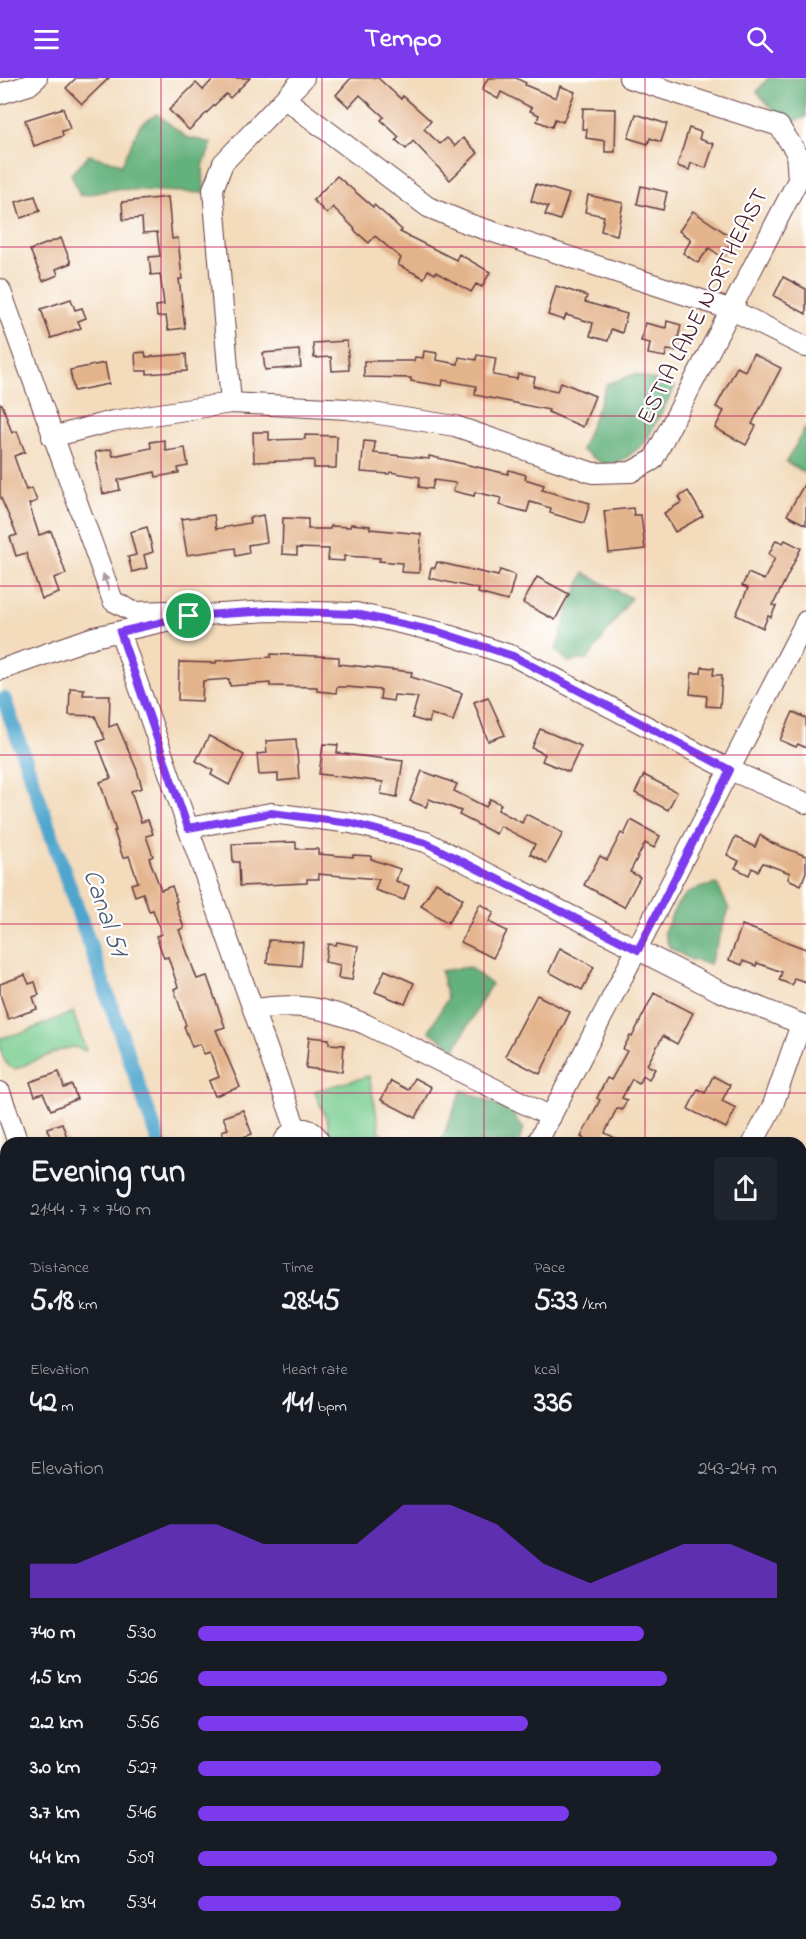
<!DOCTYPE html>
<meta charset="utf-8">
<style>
:root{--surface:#171b24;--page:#20242c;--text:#f1f3f6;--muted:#9ea1a6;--accent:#7c3aed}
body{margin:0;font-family:"Indie Flower",sans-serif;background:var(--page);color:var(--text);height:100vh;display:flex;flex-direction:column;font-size:22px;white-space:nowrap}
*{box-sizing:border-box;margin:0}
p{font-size:20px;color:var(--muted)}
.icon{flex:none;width:33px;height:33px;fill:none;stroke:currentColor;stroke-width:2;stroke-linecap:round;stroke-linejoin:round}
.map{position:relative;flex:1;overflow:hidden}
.sheet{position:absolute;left:0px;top:1059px;width:807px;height:802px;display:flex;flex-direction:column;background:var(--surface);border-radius:18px 18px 0 0;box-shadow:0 2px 4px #0004}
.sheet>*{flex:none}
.pin{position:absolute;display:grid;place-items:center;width:51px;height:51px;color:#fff;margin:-26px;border:3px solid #fff;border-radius:50%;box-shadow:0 2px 6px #0007}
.round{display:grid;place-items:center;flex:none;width:63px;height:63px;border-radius:6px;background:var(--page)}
.head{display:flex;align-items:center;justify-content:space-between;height:102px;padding:0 30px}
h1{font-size:33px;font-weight:800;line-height:45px}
.stats{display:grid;grid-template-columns:repeat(3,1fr);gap:9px;height:102px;padding:6px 30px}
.stats div{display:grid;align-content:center}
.stats b{font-size:30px;font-weight:800}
.stats small{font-size:16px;font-weight:400}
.stats p{font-size:16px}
.chart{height:168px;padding:12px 30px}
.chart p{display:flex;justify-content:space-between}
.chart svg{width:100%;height:108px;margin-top:6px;fill:var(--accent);opacity:.7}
ul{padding:0 30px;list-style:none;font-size:20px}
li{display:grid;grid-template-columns:96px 72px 1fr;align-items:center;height:45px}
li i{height:15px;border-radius:8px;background:var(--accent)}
header{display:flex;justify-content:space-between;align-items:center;height:78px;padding:0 30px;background:var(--accent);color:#fff;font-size:27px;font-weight:800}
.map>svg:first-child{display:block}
.green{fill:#7ace91;stroke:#62765e;stroke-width:1.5}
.forest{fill:#63b17b;stroke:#566853;stroke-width:1.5}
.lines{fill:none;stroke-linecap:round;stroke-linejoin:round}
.stream{stroke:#50a6cd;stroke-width:4.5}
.canal{stroke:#50a6cd;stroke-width:15}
.building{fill:#e3b38b}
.minor-casing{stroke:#633b41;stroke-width:22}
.minor{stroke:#fff;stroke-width:20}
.oneway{fill:#ae9aa0}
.route-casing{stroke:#fff;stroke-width:12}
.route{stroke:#7c3aed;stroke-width:8}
.grid{fill:none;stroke:#c2185b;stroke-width:1.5;stroke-opacity:0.55}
.labels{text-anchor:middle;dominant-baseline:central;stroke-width:4.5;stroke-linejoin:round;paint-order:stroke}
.street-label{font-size:24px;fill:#4a1f2b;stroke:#fff}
.water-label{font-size:26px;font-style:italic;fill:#4d5c74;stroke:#fff}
</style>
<header><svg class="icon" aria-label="menu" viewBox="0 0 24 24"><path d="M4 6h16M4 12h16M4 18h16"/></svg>Tempo<svg class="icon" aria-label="search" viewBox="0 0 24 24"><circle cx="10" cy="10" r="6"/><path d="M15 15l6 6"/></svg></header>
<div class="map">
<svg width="806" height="1861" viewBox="0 0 806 1861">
<rect width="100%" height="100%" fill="#fff"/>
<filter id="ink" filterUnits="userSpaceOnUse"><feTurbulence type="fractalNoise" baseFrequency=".0167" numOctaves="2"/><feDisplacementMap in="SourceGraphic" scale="12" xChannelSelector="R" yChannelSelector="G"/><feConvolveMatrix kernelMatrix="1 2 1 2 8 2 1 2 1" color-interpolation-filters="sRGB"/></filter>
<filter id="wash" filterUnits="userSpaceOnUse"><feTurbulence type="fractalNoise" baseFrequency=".008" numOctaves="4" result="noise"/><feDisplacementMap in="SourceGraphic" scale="24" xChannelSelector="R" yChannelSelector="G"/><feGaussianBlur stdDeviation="1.35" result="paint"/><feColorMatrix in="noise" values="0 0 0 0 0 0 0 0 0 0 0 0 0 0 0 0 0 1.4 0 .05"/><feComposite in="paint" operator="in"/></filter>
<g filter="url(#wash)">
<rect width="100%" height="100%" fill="#f3dbbc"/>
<!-- green -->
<g class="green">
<path d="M73 934 86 973 74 969 61 972 15 991C2 987 0 973 0 960L25 954Z"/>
<path d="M369 998 380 1054 386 1065H331L327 1042 314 1013Z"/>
</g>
<!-- forest -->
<g class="forest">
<path d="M768 0H806V39L786 46 757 14Z"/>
<path d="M157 36 186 59 212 65 203 88 204 115 116 111 80 118 71 96 89 77 122 86 140 47Z"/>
<path d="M635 296 675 309 645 365 623 382 605 387 581 372 607 306Z"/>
<path d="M806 349V396L786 384Z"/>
<path d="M584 495 631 520 588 581 569 584 556 573 568 533Z"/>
<path d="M717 806 729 831 710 886 691 882 669 869 664 854C679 823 679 812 717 806Z"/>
<path d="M469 889 491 906 455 971 429 953 447 921 441 893Z"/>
<path d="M462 1012 509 1032 524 1051 518 1065H448L442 1061Z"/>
<path d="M6 1333V1615L0 1612V1335Z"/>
</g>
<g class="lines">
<!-- stream -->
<g class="stream">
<path d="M0 1325 6 1323"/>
<path d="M801 1840 806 1838"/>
<path d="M740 1861 756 1856"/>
</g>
<!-- canal -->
<g class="canal">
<path d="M4 621 159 1065"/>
<path d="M434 1856 436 1861"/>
</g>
</g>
<g id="blocks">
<!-- building -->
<g class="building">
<path d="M76 0H109L82 26 66 10Z"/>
<path d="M214 0H250L230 20 226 16 189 52 169 32 196 5 203 12Z"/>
<path d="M351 0H378L401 21 403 18 431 43 424 51 440 66 447 60 455 68 463 60 478 75 450 102 413 63 406 71 396 62 399 59 381 42 384 39 360 17 349 29 336 17Z"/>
<path d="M488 0H516L526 5 525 7 556 20 560 8 575 14 563 44 555 41 552 49 537 43 539 37 530 33 532 30 501 14 498 21 482 12Z"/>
<path d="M63 30 70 51 62 53 63 58 34 68 25 42Z"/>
<path d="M583 30 616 31 615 74H605V63L586 60 587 51H582Z"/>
<path d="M636 36 667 46 661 64 650 60 648 66 628 60Z"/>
<path d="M689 50 701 54 699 61 714 66 706 90 691 85 689 92 677 88Z"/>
<path d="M337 98 373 129 374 127 388 139 402 152 400 154 456 182 459 176 490 194 482 209 476 206 471 214 436 194 435 196 428 192 424 200 398 187 401 180 375 158 369 165 354 152 355 151 333 129 327 136 313 122Z"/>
<path d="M536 106 569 116 560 142 545 137 548 129 531 123Z"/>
<path d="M641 108 667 114 663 132 637 126Z"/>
<path d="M588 117 623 125 617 157 601 153 604 138 585 134Z"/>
<path d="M35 118 40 133 21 140 16 124Z"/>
<path d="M168 119 172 161 178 160 182 201H179L185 250 168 252 166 238 157 239 156 228 164 227 161 203 160 196 151 197 149 179 160 178 157 154 143 155 142 140 123 142 122 124Z"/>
<path d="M693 133 734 161 722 179 709 170 698 185 683 175 691 162 679 153Z"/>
<path d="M61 160 71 185 56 191 58 197 43 203 30 172Z"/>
<path d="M783 199 806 211V236L774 218Z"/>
<path d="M556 208 587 218 585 224 627 236 622 255 611 251 608 263 590 258 593 245 566 237 564 242 548 237Z"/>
<path d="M71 221 75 232 82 230 86 240 78 243 81 250 51 260 41 231Z"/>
<path d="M667 243 681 247 675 273 667 272 665 279 648 276 650 265 641 263 645 245 666 250Z"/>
<path d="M347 263 349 292 332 293 331 279 314 280 313 265Z"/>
<path d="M299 272 301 289 265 292 263 275Z"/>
<path d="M424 273 437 275 436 282 458 286 459 279 476 282 477 277 496 280 493 297 517 301 518 296 535 299 533 308 557 313 561 304 595 318 583 349 548 334 549 332 475 317 476 308 443 302 442 308 411 303V300L364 299V283H414L415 279 423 280Z"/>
<path d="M145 274 146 279 186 276 187 293 147 296V293H136L135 275Z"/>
<path d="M753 276 781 290 752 346 756 348 746 367 715 350 724 333 716 329 737 289 745 293Z"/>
<path d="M105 285 109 306 74 313 70 292Z"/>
<path d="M0 326H2L12 355 17 353 25 374 14 378 26 412 32 410 37 423 29 426 39 457 51 453 66 496 54 500 59 515 42 521 26 475 16 478 10 459 17 457 0 418Z"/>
<path d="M253 354H269V362L305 361V357L337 358 336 390H314V382L254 384Z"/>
<path d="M164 362 166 373 185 370 188 388 178 390 179 395 156 399 155 394 118 402 120 412 103 416 95 374 111 371 113 378 151 370 150 364Z"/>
<path d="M364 363 375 364 374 375 429 381V378L508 396 509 392 526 397 525 401 544 407 542 412 590 425 584 445 550 435 551 430 530 424 527 434 499 427 501 420 475 414 474 418 453 413 456 405 434 402 432 411 419 409 420 399 390 394 389 396 361 394Z"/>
<path d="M806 403V447L787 437Z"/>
<path d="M688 413 703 438 675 454 664 435 682 424 679 419Z"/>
<path d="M633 430 634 437H641L645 471 609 475 604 433Z"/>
<path d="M214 437 216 451 250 445 249 440 263 437 267 464 248 467 249 475 236 478 235 470 187 477 181 441Z"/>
<path d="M283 440 308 441V451H330L331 448 350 449 351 446 370 448V451L421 456 419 495 401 494 402 485 379 483 380 480 344 478V483L328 482 329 471 297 470V477L282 476Z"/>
<path d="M147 449 153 474 144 477 147 490 132 494 128 479 136 477 130 454Z"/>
<path d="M776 462 783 465 785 462 801 470 773 527 776 528 771 539 768 538 763 550 736 537 748 510 742 508 748 495 764 502 775 480 769 476Z"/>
<path d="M437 484 498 498 500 492 515 497 508 523 478 515 479 511 429 500 431 490H435Z"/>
<path d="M537 499 569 516 555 542 523 525Z"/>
<path d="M271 576 339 579V586L412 594 411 599 462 615 453 643 431 636 429 645 412 640 418 619 394 617 393 623 380 621 381 612 347 609H337L336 615 317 613V609L270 608V605L230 608 229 601 203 603 202 623 178 622 179 584 216 585V583L271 579Z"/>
<path d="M702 589 714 590 713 597H722L720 629 706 628 707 618 690 616 692 595H701Z"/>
<path d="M70 610 84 611 83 617H110L109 649 117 646 137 692 142 710 131 713 141 744 148 742 153 756 146 758 153 778 149 780 161 812 172 808 177 823 175 824 184 850 179 852 197 901 207 898 225 949 216 952 240 1009 215 1018 209 1003 219 999 210 974 204 976 200 966 192 969 184 948 186 947 174 911 178 909 168 879 164 880 156 858 162 856 153 832 149 833 143 815 135 818 131 806 138 804 129 778 123 780 114 753H116L100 704 111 700 97 664 105 661 95 638 69 637Z"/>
<path d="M488 619 505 657 488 663 474 624Z"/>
<path d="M793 634 806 640V670L798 666 796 669 780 662Z"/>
<path d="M540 651 581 668 569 694 542 683 545 676 532 670Z"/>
<path d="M209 658 244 677 229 707 211 697 213 692 196 683Z"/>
<path d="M296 661 299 701 278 703V696L259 697 257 676 267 675 266 663Z"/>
<path d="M323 666 338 667 337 675 403 683 397 719 381 716 383 704 319 696Z"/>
<path d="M422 693 457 706 454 713 486 729 490 721 501 726 498 732 522 745 526 736 563 755 547 785 530 776 535 766 500 748 496 756 459 737 461 733 429 721 426 729 410 723Z"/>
<path d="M644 697 677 714 668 732 635 715Z"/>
<path d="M631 742 660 758 654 770 645 765 630 794 640 799 624 829 584 807 600 778 607 782 621 755 624 757Z"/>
<path d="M760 757 772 765 806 778V794L801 807 788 801 790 795 763 785 758 793 752 790 749 797 735 790 739 783 727 777 735 759 755 769Z"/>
<path d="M296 764V771H318V776L353 779V777L371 778V781L400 791 396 803 409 808 404 822 375 812 379 801 318 796 319 801H307V805L240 808 239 784H233L232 766Z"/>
<path d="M436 804 463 821 448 845 421 828Z"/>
<path d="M480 826 494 834 489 844 507 853 493 880 461 864Z"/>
<path d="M742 847 806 871V904L794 900 792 907 779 902 782 894 757 885 756 888 743 883 742 887 729 882Z"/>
<path d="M269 862 303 864 301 888 267 885Z"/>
<path d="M337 864 358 868 352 902 338 900 340 887 325 884 328 866 336 867Z"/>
<path d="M560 870 594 889 582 912 549 894Z"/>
<path d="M385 892 414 905 405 926 375 914Z"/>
<path d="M25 897 29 906 35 904 39 917 33 919 37 931 8 941 0 916V906Z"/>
<path d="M654 915 693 935 677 966 663 958 647 987 655 991 649 1001 643 997 639 1005 632 1001 622 1020 627 1022 622 1032 617 1030 605 1055 625 1065H592L581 1059 600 1022 597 1020 607 1000 611 1002 627 973 623 971 630 958 632 959Z"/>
<path d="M537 917 570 934 540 996 505 978Z"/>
<path d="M309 959 329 961V966L344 967 342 994 306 990Z"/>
<path d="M59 994 64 1010 72 1007 77 1021 51 1032 43 1015 35 1018 30 1004Z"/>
<path d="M713 998 730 1007 722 1023 736 1030 726 1050 688 1031 698 1011 705 1015Z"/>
<path d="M414 1000 431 1009 416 1040 381 1022 391 1003 408 1012Z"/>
<path d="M243 1032 252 1056 226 1065 222 1053 228 1051 223 1039Z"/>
<path d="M62 1045 69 1065H52L47 1050Z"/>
</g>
</g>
</g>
<g filter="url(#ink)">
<use href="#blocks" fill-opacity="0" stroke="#633b41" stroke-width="1.5"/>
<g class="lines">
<!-- minor casing -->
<g class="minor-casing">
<g id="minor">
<path d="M0 16 29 7 37 0"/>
<path d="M285 21 428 129 469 146 732 232 806 269"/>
<path d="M0 211 113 523 134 534 168 533"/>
<path d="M231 325 213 111 223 85 304 0"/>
<path d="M52 359 113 343 231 325 347 331 455 348 593 395 631 394 653 382 798 102 796 74 779 48 629 0"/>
<path d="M120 554 188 750 296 1051"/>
<path d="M0 592 94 559 189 538 269 533 356 535 439 554 513 578 730 692 806 725"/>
<path d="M188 750 271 735 351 745 426 764 719 913 806 948"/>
<path d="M255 931C296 924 327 930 365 946L551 1039"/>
<path d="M0 1014 18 1065"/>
<path d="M283 1065C291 1046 313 1046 320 1065"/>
<path d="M537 1065 806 543"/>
<path d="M753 1065 773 1027 801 946"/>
<path d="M0 1210 6 1208"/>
<path d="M801 1383 806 1373"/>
<path d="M0 1621 6 1624"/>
<path d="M801 1724 806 1722"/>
<path d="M0 1839 6 1842"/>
<path d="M32 1856 42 1861"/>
<path d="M296 1856 298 1861"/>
<path d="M575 1856 577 1861"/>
</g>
</g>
<!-- minor -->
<use href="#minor" class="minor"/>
</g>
<!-- one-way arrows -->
<defs><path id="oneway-solid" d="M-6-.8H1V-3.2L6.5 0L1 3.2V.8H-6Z" transform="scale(1.5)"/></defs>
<use class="oneway" href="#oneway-solid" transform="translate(106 504) rotate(-110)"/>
</g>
<g class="lines" filter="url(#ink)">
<!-- route casing -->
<g class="route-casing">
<path id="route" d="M269 533 356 536 439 554 513 578 730 692 638 872 426 765 351 745 271 735 188 750 120 554 189 538Z"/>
</g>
<!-- route -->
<use href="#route" class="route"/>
</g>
<!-- grid -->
<path class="grid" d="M161 0V1065M322 0V1065M484 0V1065M645 0V1065M0 169H806M0 338H806M0 508H806M0 677H806M0 846H806M0 1015H806M0 1184H6M801 1184H806M0 1353H6M801 1353H806M0 1523H6M801 1523H806M0 1692H6M801 1692H806M161 1856V1861M322 1856V1861M484 1856V1861M645 1856V1861"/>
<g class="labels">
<!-- street labels -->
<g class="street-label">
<text transform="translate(704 229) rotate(-63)">ESTIA LANE NORTHEAST</text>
</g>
<!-- water labels -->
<g class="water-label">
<text transform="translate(104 835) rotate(71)">Canal 51</text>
</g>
</g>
</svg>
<div class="pin" style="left:189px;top:538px;background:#1e9e55"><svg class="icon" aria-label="arrive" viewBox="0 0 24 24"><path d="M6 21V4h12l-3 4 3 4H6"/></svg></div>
<section class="sheet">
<div class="head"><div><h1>Evening run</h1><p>21:44 · 7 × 740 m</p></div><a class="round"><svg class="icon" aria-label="share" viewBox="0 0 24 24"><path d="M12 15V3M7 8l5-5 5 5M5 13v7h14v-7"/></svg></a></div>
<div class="stats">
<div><p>Distance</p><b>5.18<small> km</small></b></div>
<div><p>Time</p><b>28:45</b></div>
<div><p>Pace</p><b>5:33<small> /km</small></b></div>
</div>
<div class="stats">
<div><p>Elevation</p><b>42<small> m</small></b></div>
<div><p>Heart rate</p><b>141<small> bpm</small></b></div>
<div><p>kcal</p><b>336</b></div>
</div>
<div class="chart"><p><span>Elevation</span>243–247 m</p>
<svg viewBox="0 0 160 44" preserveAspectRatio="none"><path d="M0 44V30L10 30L20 22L30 14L40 14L50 22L60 22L70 22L80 6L90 6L100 14L110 30L120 38L130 30L140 22L150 22L160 30V44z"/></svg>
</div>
<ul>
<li><b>740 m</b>5:30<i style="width:77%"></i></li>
<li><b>1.5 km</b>5:26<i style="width:81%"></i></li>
<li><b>2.2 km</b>5:56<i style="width:57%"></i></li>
<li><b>3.0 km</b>5:27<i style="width:80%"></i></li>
<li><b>3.7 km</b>5:46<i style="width:64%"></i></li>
<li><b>4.4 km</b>5:09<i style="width:100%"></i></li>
<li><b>5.2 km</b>5:34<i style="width:73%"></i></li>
</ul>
</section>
</div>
